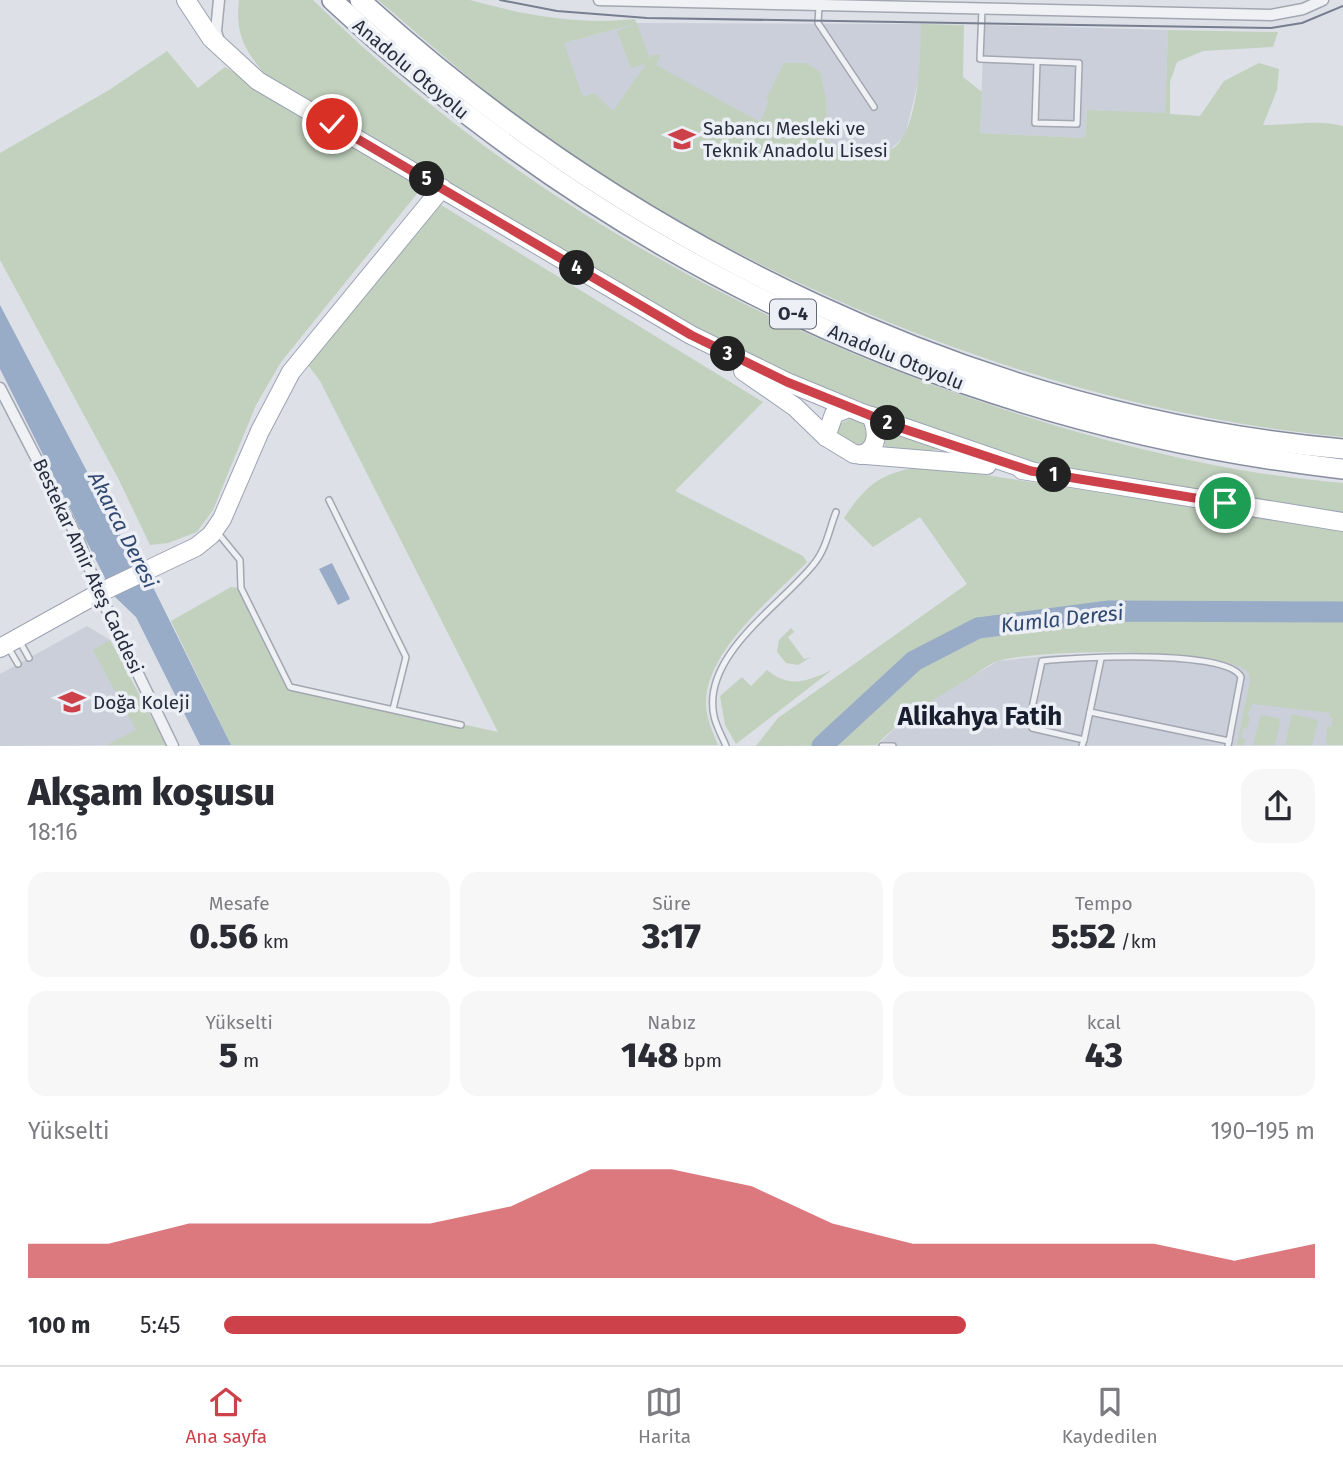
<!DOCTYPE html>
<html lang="tr">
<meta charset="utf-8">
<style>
:root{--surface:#fff;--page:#f7f7f7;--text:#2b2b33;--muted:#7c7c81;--line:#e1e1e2;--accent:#cd414a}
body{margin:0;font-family:"Fira Sans",sans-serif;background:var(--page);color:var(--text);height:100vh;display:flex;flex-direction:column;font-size:26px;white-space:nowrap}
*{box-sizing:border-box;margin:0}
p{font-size:23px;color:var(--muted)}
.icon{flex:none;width:38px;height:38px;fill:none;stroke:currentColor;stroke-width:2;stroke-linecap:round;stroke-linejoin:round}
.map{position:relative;height:746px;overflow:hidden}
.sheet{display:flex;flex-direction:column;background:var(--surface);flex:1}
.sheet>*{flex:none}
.pin{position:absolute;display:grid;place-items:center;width:60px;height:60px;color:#fff;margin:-30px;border:4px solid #fff;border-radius:50%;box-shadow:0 2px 7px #0007}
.km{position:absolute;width:35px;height:35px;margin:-18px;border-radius:50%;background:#222;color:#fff;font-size:19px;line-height:35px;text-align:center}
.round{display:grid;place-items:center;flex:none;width:74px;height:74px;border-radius:21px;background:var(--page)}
.headline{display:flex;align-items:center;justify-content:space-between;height:119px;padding:0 28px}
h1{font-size:38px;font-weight:800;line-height:52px}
.metrics{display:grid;grid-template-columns:repeat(3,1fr);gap:10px;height:119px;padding:7px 28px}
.metrics div{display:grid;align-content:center;border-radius:18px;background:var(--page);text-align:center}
.metrics b{font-size:35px;font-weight:800}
.metrics small{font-size:19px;font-weight:400}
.metrics p{font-size:19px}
.chart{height:196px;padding:14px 28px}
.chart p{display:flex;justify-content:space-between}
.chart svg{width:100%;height:126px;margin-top:7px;fill:var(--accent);opacity:.7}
ul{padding:0 28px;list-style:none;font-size:23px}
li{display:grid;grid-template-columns:112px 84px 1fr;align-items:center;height:52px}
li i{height:18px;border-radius:9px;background:var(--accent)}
.dock{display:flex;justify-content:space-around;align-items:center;height:98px;border-top:2px solid var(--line);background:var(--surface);font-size:19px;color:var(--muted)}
.dock a{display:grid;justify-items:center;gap:4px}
.dock .current{color:var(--accent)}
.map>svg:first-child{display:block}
.built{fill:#cbcfd9}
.green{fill:#c1d1be;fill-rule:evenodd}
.water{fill:#98abc7}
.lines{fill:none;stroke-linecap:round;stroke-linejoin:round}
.river{stroke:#98abc7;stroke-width:21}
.lane-casing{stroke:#a3a7b1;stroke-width:8}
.street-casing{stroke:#a3a7b1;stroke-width:13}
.primary-casing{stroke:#9ca3b3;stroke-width:20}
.highway-casing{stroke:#858c9d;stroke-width:22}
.lane{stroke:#f0f1f5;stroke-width:5}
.street{stroke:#f0f1f5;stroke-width:10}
.primary{stroke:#fff;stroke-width:18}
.highway{stroke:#fff;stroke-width:19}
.tram{stroke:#777e90;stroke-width:2}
.route-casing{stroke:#fff;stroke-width:14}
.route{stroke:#cd414a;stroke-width:9}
.labels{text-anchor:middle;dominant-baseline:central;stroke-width:7;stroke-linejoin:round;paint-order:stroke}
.shield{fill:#eceff5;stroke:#626774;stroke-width:2}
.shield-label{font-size:18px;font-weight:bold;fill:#272d3d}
.street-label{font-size:19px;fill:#272d3d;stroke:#eceff5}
.poi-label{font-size:19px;fill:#272d3d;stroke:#eceff5;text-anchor:start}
.water-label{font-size:21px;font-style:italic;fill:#314871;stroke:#eceff5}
.district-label{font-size:26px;font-weight:bold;fill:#191e2e;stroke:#eceff5}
</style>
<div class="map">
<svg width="1343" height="746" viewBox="0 0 1343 746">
<rect width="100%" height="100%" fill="#dde0e7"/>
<!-- built -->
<g class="built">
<path d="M638 23 921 24V69L905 136 889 151 844 154 828 141 826 98 729 214 538 98 564 43Z"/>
<path d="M984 25 1168 30 1165 114 1087 110 1085 138 980 133Z"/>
<path d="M87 626 110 640 158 730 129 745 0 746V674Z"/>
<path d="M1194 653 1343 654V745L876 746 918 708 998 661 1055 655Z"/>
</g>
<!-- green -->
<g class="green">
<path d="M239 0H313C517 201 775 341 1047 423 1143 452 1243 475 1343 483V512L1010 459 919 428 867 404 741 356 267 77C245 50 235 36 239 0Z"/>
<path d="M378 0C401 0 449 0 470 0 523 15 579 25 635 19L650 59 652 55H661L656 65 760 122 769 101 766 99 784 63H806L820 72 826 98 828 141 844 154C857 153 875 155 888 151 919 141 921 52 921 24L964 25 963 77 982 92 980 133 1085 138 1087 110 1165 113 1168 30 1278 32 1273 47 1203 51 1177 62 1170 82V114L1200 116 1224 81 1259 63 1279 69 1277 90 1263 125C1290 126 1317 119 1343 126V437C1057 411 744 285 515 114 467 78 423 38 378 0ZM635 24 617 31 631 68 646 64 613 111 594 93 583 97 564 43Z"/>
<path d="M167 51 198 88 225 67 424 185 281 362 256 405 213 510 197 532 168 543 150 545 118 478 0 260V153L109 90Z"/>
<path d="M441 205 763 402 675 491 803 556 807 562C773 598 710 647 706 699 705 716 712 730 718 745H231L171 621 231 587 241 588 290 687 498 732 320 381 308 365Z"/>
<path d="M852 418 866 424 868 437 866 443 859 447 836 434 839 424Z"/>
<path d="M888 430 942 449V450H886L884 441Z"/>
<path d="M926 466 1343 530V745H1326L1327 726 1331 727 1333 718 1329 717 1330 713 1253 704 1247 715 1250 716 1247 729 1243 728 1241 738 1245 739 1244 745H1237L1250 681 1249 673C1226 646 1034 649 998 661 989 664 979 672 971 677 936 698 904 717 876 745L756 746 778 718 967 584 920 517 873 547 844 518C868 482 883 472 926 466Z"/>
<path d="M791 628 794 632 788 637 804 659 811 657 798 665 786 663 777 652 779 640Z"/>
<path d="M110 640 158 730 165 745H107L136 730 93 650Z"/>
<path d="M767 670C790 689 807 681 832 670L736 744 725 725 720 696 742 677 751 686Z"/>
<path d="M1292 714 1318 720 1312 745H1285Z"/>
<path d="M1261 715 1281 719 1275 745H1253Z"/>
</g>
<!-- water -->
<g class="water">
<path d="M0 305 126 546 149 579 231 745H200L136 617 114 596 0 369Z"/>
<path d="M332 563 350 599 338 605 319 569Z"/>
</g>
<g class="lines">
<!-- river -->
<path class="river" d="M822 746 914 661 978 628 1109 611 1343 612"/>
<!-- lane casing -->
<g class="lane-casing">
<g id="lane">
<path d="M819 6 818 23 874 107"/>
<path d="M982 9 980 59 1079 63 1077 124 1035 123 1037 62"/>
<path d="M329 500 406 657 393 709"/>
<path d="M217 532 240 560 241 588 290 687 461 725"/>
<path d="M20 642 29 658"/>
<path d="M8 647 18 664"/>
<path d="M1090 712 1229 741"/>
<path d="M1084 740 1101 659"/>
<path d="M726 746C722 736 716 726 714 716 701 656 780 606 813 565 826 550 829 530 836 512"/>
<path d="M882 746H893"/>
<path d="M1082 746 1084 740 1032 728 1029 722 1042 661C1075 657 1227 649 1241 677L1228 746"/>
</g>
</g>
<!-- street casing -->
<g class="street-casing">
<g id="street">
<path d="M219 0 216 31 219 42"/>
<path d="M599 0 1271 15 1303 9 1323 0"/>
<path d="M0 388 79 541 99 593 173 746"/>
</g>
</g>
<!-- primary casing -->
<g class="primary-casing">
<g id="primary">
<path d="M186 0 211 38 258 81 691 335 787 382 862 413 1031 471"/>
<path d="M743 371 795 407 826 437 854 454 987 465"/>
<path d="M826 437 834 414 849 408"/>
<path d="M861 455C879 449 878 431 871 416"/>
<path d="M1022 470 1343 522"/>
<path d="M0 648 99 593 196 547 211 535 222 519 260 431 291 372 442 188"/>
</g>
</g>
<!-- highway casing -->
<g class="highway-casing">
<g id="highway">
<path d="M332 0C616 264 957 425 1343 469"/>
<path d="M360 0C628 245 979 416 1343 449"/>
</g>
</g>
<!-- lane -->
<use href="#lane" class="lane"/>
<!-- street -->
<use href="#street" class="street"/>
<!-- primary -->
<use href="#primary" class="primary"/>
<!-- highway -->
<use href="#highway" class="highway"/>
<!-- tram -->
<path class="tram" d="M500 0 557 11 647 18 1271 28 1302 23 1343 6"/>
</g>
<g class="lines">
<!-- route casing -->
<g class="route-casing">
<path id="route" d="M332 124 691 335 787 382 904 429 1031 471 1225 503"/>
</g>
<!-- route -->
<use href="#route" class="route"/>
</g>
<!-- icons -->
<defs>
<g id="school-bare" transform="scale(2.1)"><path d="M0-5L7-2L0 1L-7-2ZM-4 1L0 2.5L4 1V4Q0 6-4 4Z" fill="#cd414a" stroke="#eceff5" stroke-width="2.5" paint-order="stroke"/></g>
</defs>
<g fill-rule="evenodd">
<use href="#school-bare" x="682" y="139"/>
<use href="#school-bare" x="72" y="702"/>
</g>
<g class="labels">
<!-- shield labels -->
<rect class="shield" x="770" y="299.5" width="46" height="29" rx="5"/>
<g class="shield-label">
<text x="793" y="314">O-4</text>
</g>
<!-- street labels -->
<g class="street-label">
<text transform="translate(411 69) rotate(40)">Anadolu Otoyolu</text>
<text transform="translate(896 357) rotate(22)">Anadolu Otoyolu</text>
<text transform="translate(88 566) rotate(65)">Bestekar Amir Ateş Caddesi</text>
</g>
<!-- poi labels -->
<g class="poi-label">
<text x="703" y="128">Sabancı Mesleki ve<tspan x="703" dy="22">Teknik Anadolu Lisesi</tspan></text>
<text x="93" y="702">Doğa Koleji</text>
</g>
<!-- water labels -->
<g class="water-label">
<text transform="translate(123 530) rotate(63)">Akarca Deresi</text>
<text transform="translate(1062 619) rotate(-6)">Kumla Deresi</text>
</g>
<!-- district labels -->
<g class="district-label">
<text x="980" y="716">Alikahya Fatih</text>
</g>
</g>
</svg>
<div class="pin" style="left:1225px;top:503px;background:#1e9e55"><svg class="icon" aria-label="arrive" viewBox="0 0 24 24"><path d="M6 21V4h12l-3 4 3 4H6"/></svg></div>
<div class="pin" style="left:332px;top:124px;background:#d93025"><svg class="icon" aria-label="check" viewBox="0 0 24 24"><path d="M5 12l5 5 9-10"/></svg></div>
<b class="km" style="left:1054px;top:475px">1</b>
<b class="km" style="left:888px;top:423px">2</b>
<b class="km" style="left:728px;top:354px">3</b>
<b class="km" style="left:577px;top:268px">4</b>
<b class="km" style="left:427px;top:179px">5</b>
</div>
<section class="sheet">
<div class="headline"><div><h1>Akşam koşusu</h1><p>18:16</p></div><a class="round"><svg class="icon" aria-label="share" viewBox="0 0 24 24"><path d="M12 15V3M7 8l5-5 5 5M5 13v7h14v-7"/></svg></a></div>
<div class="metrics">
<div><p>Mesafe</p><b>0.56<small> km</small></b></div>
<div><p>Süre</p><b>3:17</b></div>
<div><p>Tempo</p><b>5:52<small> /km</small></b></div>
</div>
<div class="metrics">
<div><p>Yükselti</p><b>5<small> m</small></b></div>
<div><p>Nabız</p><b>148<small> bpm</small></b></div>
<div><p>kcal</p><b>43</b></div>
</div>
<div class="chart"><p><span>Yükselti</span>190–195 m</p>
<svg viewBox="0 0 160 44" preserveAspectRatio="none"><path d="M0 44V32L10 32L20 25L30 25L40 25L50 25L60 19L70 6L80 6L90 12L100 25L110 32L120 32L130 32L140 32L150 38L160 32V44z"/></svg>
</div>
<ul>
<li><b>100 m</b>5:45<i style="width:68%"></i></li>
</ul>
</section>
<nav class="dock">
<a class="current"><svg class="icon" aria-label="home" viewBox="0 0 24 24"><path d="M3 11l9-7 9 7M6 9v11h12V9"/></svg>Ana sayfa</a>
<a><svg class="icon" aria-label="map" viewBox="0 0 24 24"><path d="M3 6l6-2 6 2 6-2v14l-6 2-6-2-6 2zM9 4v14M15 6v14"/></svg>Harita</a>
<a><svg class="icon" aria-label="saved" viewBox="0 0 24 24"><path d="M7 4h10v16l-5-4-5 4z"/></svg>Kaydedilen</a>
</nav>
